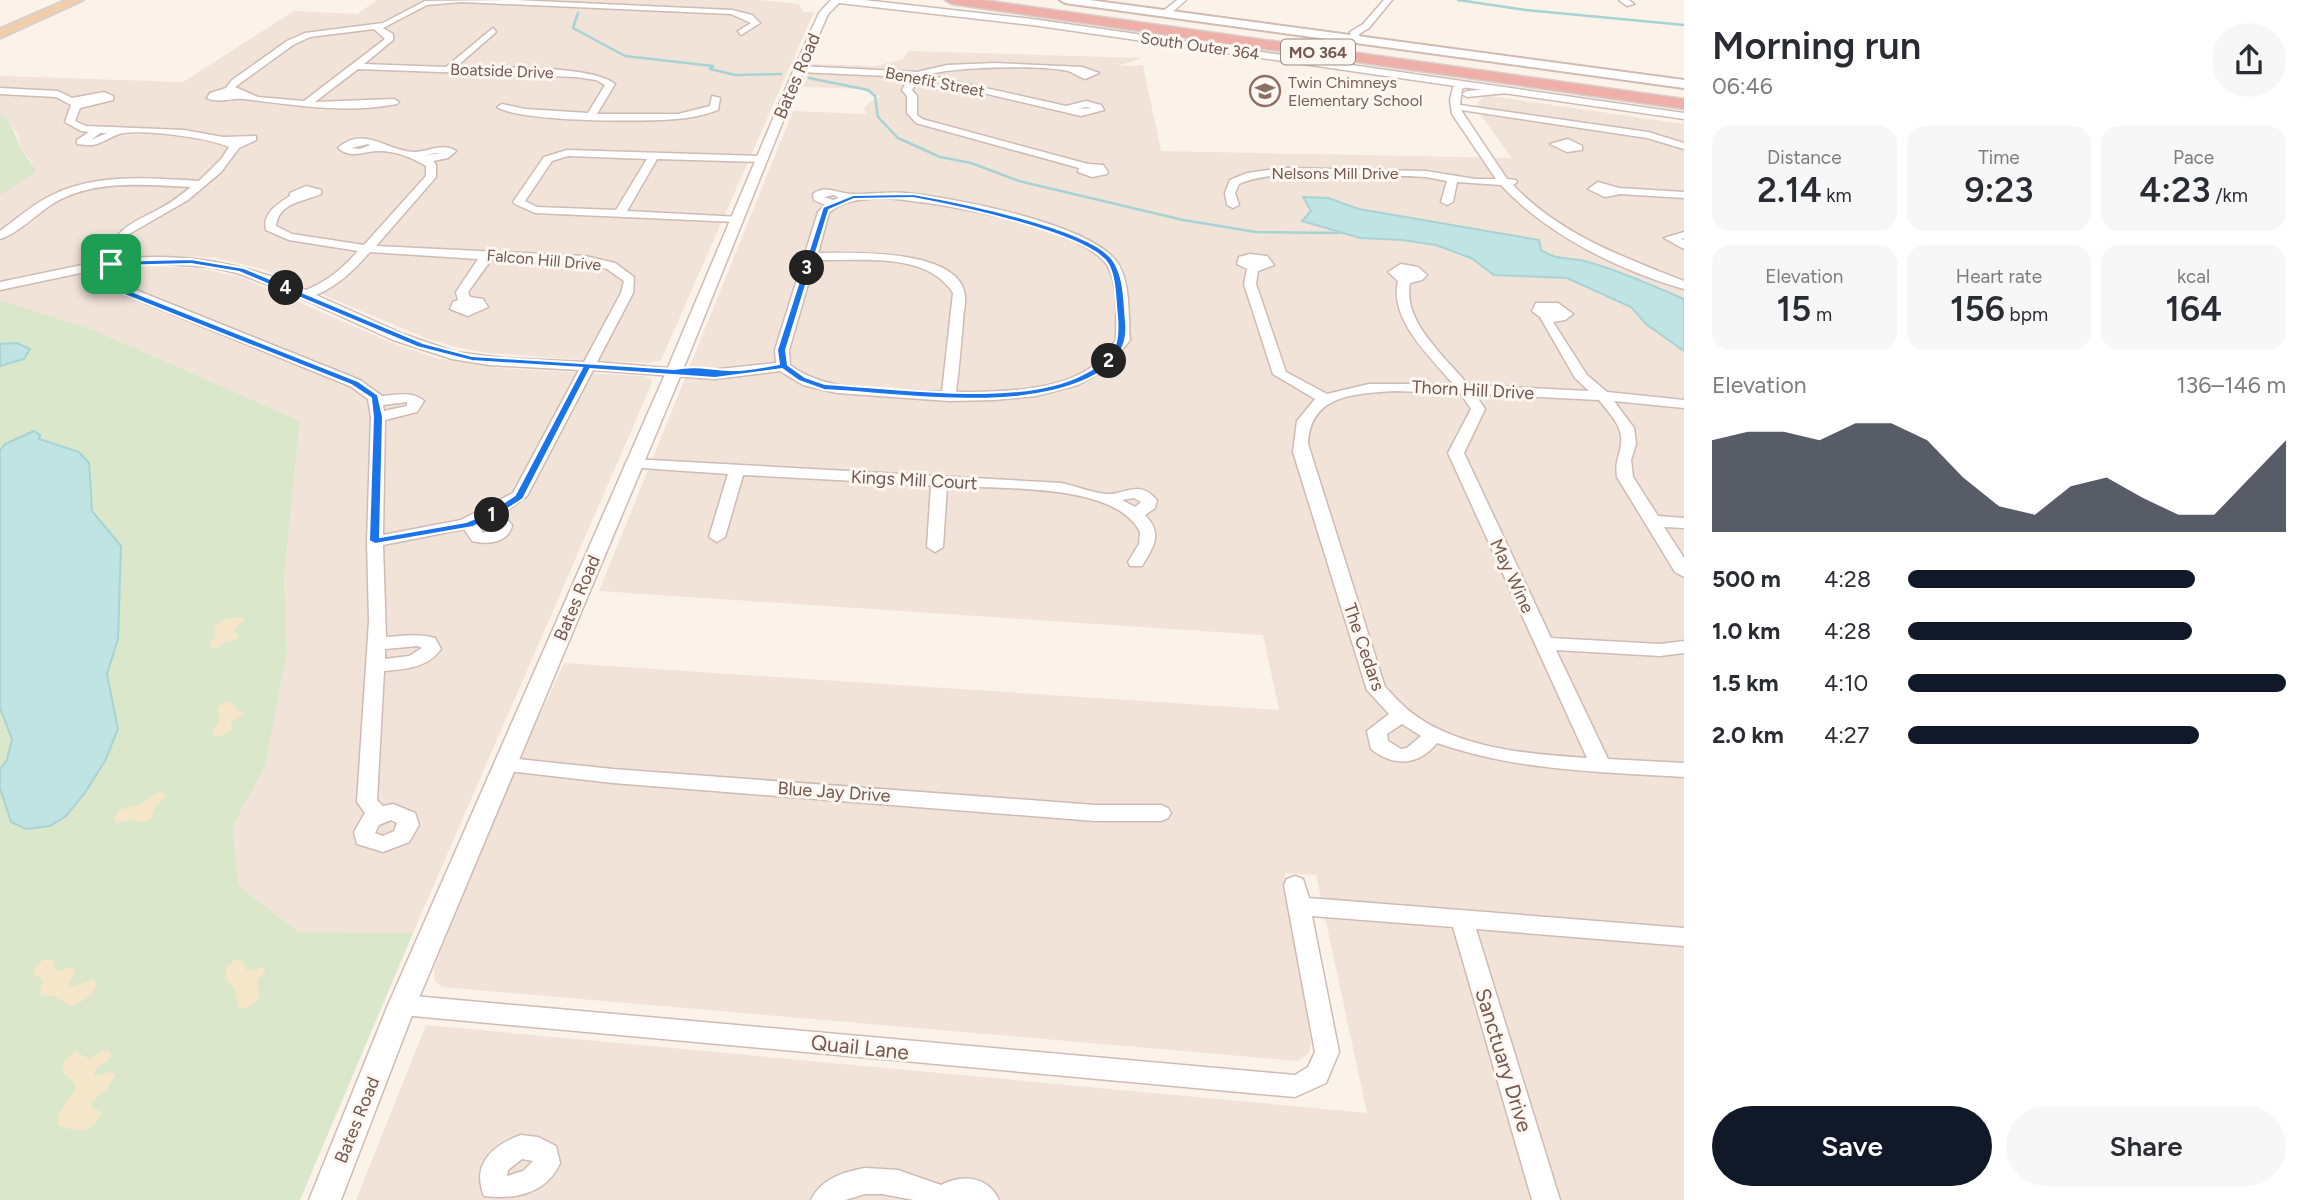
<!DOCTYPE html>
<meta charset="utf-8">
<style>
:root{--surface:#fff;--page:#f7f7f7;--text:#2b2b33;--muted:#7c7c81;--accent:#111827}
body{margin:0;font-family:Figtree,sans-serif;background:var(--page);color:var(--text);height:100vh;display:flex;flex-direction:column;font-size:26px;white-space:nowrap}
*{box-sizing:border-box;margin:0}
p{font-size:23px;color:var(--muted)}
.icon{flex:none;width:38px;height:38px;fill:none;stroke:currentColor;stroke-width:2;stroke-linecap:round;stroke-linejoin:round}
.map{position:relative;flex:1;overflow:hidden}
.panel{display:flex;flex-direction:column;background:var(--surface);width:630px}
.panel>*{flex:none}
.pin{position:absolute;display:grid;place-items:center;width:60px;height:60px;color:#fff;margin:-30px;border-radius:14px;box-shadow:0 4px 10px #0006}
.km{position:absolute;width:35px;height:35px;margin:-18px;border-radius:50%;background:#222;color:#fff;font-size:19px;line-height:35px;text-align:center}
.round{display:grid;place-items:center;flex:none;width:74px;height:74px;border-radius:37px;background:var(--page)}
.summary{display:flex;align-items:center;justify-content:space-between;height:119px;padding:0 28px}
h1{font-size:38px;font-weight:600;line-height:52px}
.figures{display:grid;grid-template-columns:repeat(3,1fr);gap:10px;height:119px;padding:7px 28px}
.figures div{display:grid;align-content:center;border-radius:18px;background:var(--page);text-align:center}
.figures b{font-size:35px;font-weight:600}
.figures small{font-size:19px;font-weight:400}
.figures p{font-size:19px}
.chart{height:196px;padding:14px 28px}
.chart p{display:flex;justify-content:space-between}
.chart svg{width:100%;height:126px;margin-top:7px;fill:var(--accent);opacity:.7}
.action{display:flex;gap:14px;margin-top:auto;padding:14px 28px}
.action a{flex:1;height:80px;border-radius:42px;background:var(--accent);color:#fff;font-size:28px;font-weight:600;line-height:80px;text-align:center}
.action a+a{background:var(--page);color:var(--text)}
ul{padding:0 28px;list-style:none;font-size:23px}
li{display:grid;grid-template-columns:112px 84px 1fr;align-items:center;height:52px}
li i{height:18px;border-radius:9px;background:var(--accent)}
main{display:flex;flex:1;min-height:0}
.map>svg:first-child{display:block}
.residential{fill:#f2e3d9}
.green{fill:#dae7ca}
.sand{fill:#f6e6c9}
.water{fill:#c0e3e3;stroke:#a7d3d4;stroke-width:2}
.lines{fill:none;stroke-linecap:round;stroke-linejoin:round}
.stream{stroke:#a7d3d4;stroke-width:2.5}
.minor-casing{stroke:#cebbb4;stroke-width:3}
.tertiary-casing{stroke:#cebbb4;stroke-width:3}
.secondary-casing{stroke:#d0bbb2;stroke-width:4}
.primary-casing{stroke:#d8d0ce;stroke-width:4}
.motorway-casing{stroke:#d8d0ce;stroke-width:3}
.minor{fill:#fff;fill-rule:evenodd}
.tertiary{fill:#fff;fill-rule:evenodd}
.secondary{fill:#fff;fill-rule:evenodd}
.primary{fill:#f2cdaa;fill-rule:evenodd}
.motorway{fill:#eeb0a8;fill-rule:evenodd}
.route{fill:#1a73e8;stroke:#fff;stroke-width:2;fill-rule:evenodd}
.labels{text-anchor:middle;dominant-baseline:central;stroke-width:6;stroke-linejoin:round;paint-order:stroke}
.far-street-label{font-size:16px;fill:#735750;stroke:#fdf7f1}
.shield{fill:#fdf7f1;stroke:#9c8780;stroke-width:2}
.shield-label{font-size:16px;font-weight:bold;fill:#735750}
.far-education-label{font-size:16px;fill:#785e54;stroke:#fdf7f1;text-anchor:start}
.street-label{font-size:18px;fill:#735750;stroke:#fdf7f1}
.near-street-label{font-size:21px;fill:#735750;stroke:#fdf7f1}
</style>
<main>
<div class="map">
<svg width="1684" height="1200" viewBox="0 0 1684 1200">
<rect width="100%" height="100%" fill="#fbf2ea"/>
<!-- residential -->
<g class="residential">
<path d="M377 0H759L799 4 804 12H814L661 360 650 363 568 359 488 353 459 348 425 338 262 269 215 258 148 256 90 262 0 281V195L16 183 33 163 21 149 18 136 5 116 0 114V76L183 82 294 11 357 14Z"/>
<path d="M909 51 1142 58 1118 66 1143 65 1161 151 1512 158 1482 117 1477 103 1485 95 1684 124V1200H356L426 1025 1367 1113 1316 875 1285 873 1311 1042 1309 1053 1298 1061 442 987 435 981 434 968 503 794 564 663 1279 710 1263 635 599 591 793 111 867 114 864 108 870 102 881 97 866 92V89L803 87 812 64 875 66 903 59Z"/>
<path d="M149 266 199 268 241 277 395 344 440 359 499 368 644 376 651 379 652 383 413 933 298 932 238 885 233 826 265 766 287 653 284 579 300 421 94 330 0 300V291L49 279 97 270Z"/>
</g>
<!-- green -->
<g class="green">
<path d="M0 114 5 116C13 127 15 135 21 148 25 157 33 162 36 172L0 195Z"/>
<path d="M0 300 94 330 300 421 284 579 287 653 265 766 233 826 238 885 298 932 413 933 300 1200H0Z"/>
</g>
<!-- sand -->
<g class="sand">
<path d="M235 617 244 618 245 621 233 629 240 638 224 642 216 649 209 646 216 635 213 628 220 621Z"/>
<path d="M230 701 235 705 236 710 245 712 244 715 231 722 232 730 222 736 215 737 212 731 220 719 217 709 221 704Z"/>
<path d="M157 793 163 792 166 796 154 809 151 819 144 822 132 819 117 823 114 818 119 810 138 805Z"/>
<path d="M44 959 54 961 56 972 73 967 76 971 69 984 71 987 94 979 97 985C92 996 82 1003 70 1006L54 996 39 995 43 980 34 974 33 970Z"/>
<path d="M235 960H241L247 971 263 967 266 970 257 981 260 997 247 1008 238 1007 235 990 225 978 226 967Z"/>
<path d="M107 1050 111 1053 110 1059 98 1067 93 1076 111 1072 116 1074 107 1089 92 1102V1107L102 1113C92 1133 75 1134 57 1124L60 1112 76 1088 75 1083 62 1072 65 1060 76 1051 89 1059 101 1051Z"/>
</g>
<!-- water -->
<g class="water">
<path d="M1303 197 1328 198 1359 209 1539 240 1541 250C1559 262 1569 256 1588 262 1621 271 1653 286 1684 299V351L1646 324 1631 307 1567 278 1494 275 1471 258 1436 245 1402 240 1360 238 1302 221 1311 211Z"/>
<path d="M17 343 30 349 24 359 0 366V344Z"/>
<path d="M34 431 40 435 39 439 79 452 89 463 92 511 121 546 118 639 107 674 118 729 105 761 84 794 66 816 50 826 26 829 11 822 0 788V769L7 760 12 739 0 708V450L5 444Z"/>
</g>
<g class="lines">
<!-- stream -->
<g class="stream">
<path d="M1458 0 1526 10 1684 25"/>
<path d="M578 13 573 28 625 56 713 66 710 69 735 75 781 74"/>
<path d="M809 78 868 90 875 96 878 117 898 138 940 157 971 163 1019 181 1183 220 1256 232 1339 233"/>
</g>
<!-- minor casing -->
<g class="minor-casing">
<g id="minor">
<path d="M515 0 732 10 752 15 760 23 741 35 738 31 751 23 731 14 461 2 427 5 383 28 393 34V40L364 64 446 67 493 28 496 32 456 67C491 68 590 64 615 84L597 114H678L710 106 712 96 720 98 718 110C704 115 691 118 676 119 644 122 520 122 497 107L502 104 525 109 588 113 605 85 596 80 576 77 358 69 315 102 394 99 399 102 397 104C346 114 295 105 244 99 233 97 217 104 207 98L210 93 226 88 232 80 287 41 305 33 383 23 425 1ZM374 29 385 39 304 101 258 97 235 87 293 45 310 37Z"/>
<path d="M1177 0H1186L1168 16H1162V12Z"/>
<path d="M1384 0H1392L1369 28 1359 34 1360 39 1352 41 1350 32 1363 24Z"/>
<path d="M1619 0H1629L1634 4 1627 6Z"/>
<path d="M995 63 1082 67 1099 73 1085 79C1080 77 1074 74 1071 72 1048 64 951 67 927 75L1066 106 1086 101 1101 105 1104 110 1081 116 919 78 912 90 917 96V115L922 119 1088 164 1103 165 1108 172 1107 174 1092 177 1078 172 1079 168 916 123 907 113V96L902 90 909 77 799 72 795 69 799 66 917 72 947 65ZM1086 107 1092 108 1079 109Z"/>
<path d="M1465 82 1470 85 1462 89 1460 105 1648 132 1684 143V149L1647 138 1461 110 1507 179 1516 180 1517 182 1513 185C1559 234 1623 257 1684 281V289C1620 271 1546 234 1501 185L1457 182 1453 202 1447 205 1441 202 1447 181 1426 177C1379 176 1278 166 1239 184L1235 193 1239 205 1233 208 1227 205 1225 193 1230 180 1247 173 1282 168 1426 171 1475 179H1496L1452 114 1450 100 1453 87Z"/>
<path d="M0 88 58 91 72 98 104 92 113 96V100L80 108 75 121 86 126 184 130 223 137 256 136V140L239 148 221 172 188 200 129 234 118 259C185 252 244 263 306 290 328 281 342 269 358 251L289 240 266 230C262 214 277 204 290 196V193L306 186 321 190V194C303 202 279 202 276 226L292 234 364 245 426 176V166C412 157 393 150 376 151 362 152 351 159 338 148 364 125 386 151 414 152 429 152 442 142 456 151L448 158 433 161 436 165V177L376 246 585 256 615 263 634 277 633 293 597 362 701 371 776 363 775 350 818 212 825 205 814 200 813 194C826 184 838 194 853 194 871 195 888 191 906 193 954 198 1089 223 1117 262 1131 282 1128 316 1130 340L1108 368 1078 385 1036 396 994 400 949 401 837 393 803 385 780 371 715 379 593 370 527 496 502 514 512 525C509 543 487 545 472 541L464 529 383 545 386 637C403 636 418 633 435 638L441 649C428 668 405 669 384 671L377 800 383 806 393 804 415 813 419 825 409 842 383 852 357 844 354 832 365 813 357 802 369 621 367 541 371 417 368 399 350 386 106 287 104 268 0 290V282L106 260C114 228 133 223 159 209 171 203 181 195 191 187 145 185 95 179 54 203 36 214 19 233 0 239V231C18 218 34 203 54 194 99 173 150 178 199 181L222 158 229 147C210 138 138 128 119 134 101 141 99 148 77 144V140L89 132 81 131 65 122 71 105 56 97 0 94ZM100 133H107L91 140ZM368 144 370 145 360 149 351 148ZM436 153H441L423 156ZM834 195 839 198 833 200 824 197ZM883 198C931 201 1079 225 1107 265 1119 284 1116 318 1116 340 1111 347 1106 356 1099 361 1066 392 999 392 956 392 959 369 961 345 963 322 963 313 966 303 965 295 959 248 851 253 818 253L829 213C844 199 864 199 883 198ZM370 252 478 259 456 292 458 300 453 302 450 309 468 316 488 307 483 299 470 297 468 292 491 260 585 264 607 269 624 281 621 293 584 362 502 358 455 352 403 334 316 295C339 285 353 271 370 252ZM815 260C859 261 927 251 953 293L942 392C896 390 827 394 790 365L789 350ZM151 263 211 267 237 273 290 293 393 340 452 359 489 365 579 370 513 493 461 520 383 535 385 420 417 412 424 401C412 391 397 395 382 396L360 380 116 282 117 266ZM407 402V406L384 411 383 405ZM490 520 495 529 483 533 478 525ZM418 646 422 648 409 656 385 659V649ZM391 820 397 823 394 831 383 836 375 833 379 825Z"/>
<path d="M1504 88 1509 91 1507 93 1467 97 1462 94 1467 91Z"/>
<path d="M1568 139 1582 146V150L1567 152 1550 144Z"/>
<path d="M567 150 761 156 766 159 761 162 657 159 627 211 740 217 742 219 736 222 535 213 515 204 513 202 544 157ZM568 156 647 159 616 210 537 207 525 201 552 161Z"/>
<path d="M1598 182 1619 188 1684 192V198L1620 194 1605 197 1588 189Z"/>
<path d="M1684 232V238L1681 239 1684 240V249L1664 238Z"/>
<path d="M1250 254 1267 256 1274 265 1258 271 1256 284 1286 372 1327 394 1369 384H1453C1430 356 1389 320 1398 281L1388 272 1401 264 1418 267 1427 275 1422 280 1410 283C1402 322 1446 357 1468 385L1589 391 1575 378 1540 317 1532 311 1536 303H1558L1573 314 1565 320 1553 322 1587 375 1607 392 1684 400V408L1614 401 1634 428 1636 444 1631 460 1633 477 1658 516 1684 518V528L1664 527 1684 558V577L1675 572 1617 477C1615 458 1619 460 1621 444 1624 427 1609 413 1599 400L1475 394 1485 409 1464 453 1551 638 1660 644 1684 641V653L1660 656 1556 650 1608 759 1684 763V777C1600 772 1518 771 1437 743 1418 766 1394 767 1371 749L1367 731 1389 714 1367 690 1293 452 1297 421 1315 399 1273 374 1244 284 1247 269 1237 264 1239 257ZM1394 391 1460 393 1471 409 1448 453 1587 758C1529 754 1456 749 1408 710 1400 703 1393 695 1385 687L1308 444C1310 394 1355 394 1394 391ZM1402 724 1421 736 1407 748 1401 749 1388 741 1387 734Z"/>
<path d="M633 459 1061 483C1076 486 1090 492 1105 494 1124 496 1138 478 1157 500L1155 508 1145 515C1163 533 1154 547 1142 566H1130L1128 562 1139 544 1140 532C1116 482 995 489 947 486L943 547 935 552 927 547 931 485 743 475 725 537 717 542 709 537 728 474 628 467 625 464 628 461ZM1134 498 1141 502 1135 507 1122 500Z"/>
<path d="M507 758 613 769 1095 805H1161L1168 808 1171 813 1168 818 1161 821H1095L613 783 500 770 497 765 500 760Z"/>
<path d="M1295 876 1303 879 1309 898 1684 928V946L1476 929 1560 1200H1532L1453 927 1312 916 1339 1052 1326 1083 1295 1097 402 1015 393 1012 390 1005 393 998 402 995 1295 1075 1308 1067 1315 1052 1284 885 1287 879Z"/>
<path d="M521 1135 538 1137 556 1146 560 1163C547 1193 516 1200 484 1196 471 1164 493 1145 521 1135ZM522 1159 533 1161 523 1171 507 1176 508 1170Z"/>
<path d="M865 1168 898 1170 941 1185C962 1174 988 1176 999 1200H914L882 1194H865L845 1200H811C821 1179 843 1172 865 1168Z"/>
</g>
</g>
<!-- tertiary casing -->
<g class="tertiary-casing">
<path id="tertiary" d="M831 0H864L1032 19 1684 113V119L1032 25 839 3 828 14 804 69 682 372 416 1005 341 1200H309L388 1005 666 372 794 69 819 13Z"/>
</g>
<!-- secondary casing -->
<g class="secondary-casing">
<path id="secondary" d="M1060 0H1089L1684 80V88L1065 3Z"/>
</g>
<!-- primary casing -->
<g class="primary-casing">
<path id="primary" d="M67 0H83L0 38V29Z"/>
</g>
<!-- motorway casing -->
<g class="motorway-casing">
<path id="motorway" d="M945 0H982L1684 99V109L952 4Z"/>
</g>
<!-- minor -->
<use href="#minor" class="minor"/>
<!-- tertiary -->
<use href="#tertiary" class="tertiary"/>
<!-- secondary -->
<use href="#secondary" class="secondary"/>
<!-- primary -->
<use href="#primary" class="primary"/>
<!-- motorway -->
<use href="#motorway" class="motorway"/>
</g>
<!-- route -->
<path class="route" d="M913 194C954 201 1091 228 1113 260 1125 277 1124 303 1126 322 1129 350 1113 367 1088 379 1015 413 904 394 824 390L799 381 782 369 715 378 590 369 523 499 497 516 473 527 375 544 369 541 373 417 371 398 351 385 112 290 105 279 108 264 111 261 191 259 244 268 423 343 472 356 674 369C697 365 707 369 729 370 746 371 762 367 779 364L777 350 823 207 853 195ZM913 198C951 205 1089 233 1108 264 1116 279 1115 299 1117 316 1120 348 1113 359 1083 374 1021 407 896 388 825 384L805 377 788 365 786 350 829 210 854 199ZM191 264 239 272 417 347 472 361 582 368 515 495 490 512 466 522 380 537 383 417 378 395 358 381 118 286 113 279 115 266Z"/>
<!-- icons -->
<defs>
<g id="school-ring" transform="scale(1.575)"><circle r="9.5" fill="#fdf7f1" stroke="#8d6e63" stroke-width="1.5"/><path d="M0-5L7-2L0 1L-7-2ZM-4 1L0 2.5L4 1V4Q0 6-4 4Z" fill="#8d6e63"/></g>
</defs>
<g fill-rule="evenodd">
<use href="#school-ring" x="1265" y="91"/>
</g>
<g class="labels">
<!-- far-street labels -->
<g class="far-street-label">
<text transform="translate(1200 46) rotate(8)">South Outer 364</text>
<text transform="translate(502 71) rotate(2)">Boatside Drive</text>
<text transform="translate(935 82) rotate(11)">Benefit Street</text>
<text x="1335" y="173">Nelsons Mill Drive</text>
<text transform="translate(544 260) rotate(5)">Falcon Hill Drive</text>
</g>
<!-- shield labels -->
<rect class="shield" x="1281" y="39.5" width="74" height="25" rx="5"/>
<g class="shield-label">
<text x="1318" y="52">MO 364</text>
</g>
<!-- far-education labels -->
<g class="far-education-label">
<text x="1288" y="82">Twin Chimneys<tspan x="1288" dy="18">Elementary School</tspan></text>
</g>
<!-- street labels -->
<g class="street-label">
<text transform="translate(797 76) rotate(-67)">Bates Road</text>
<text transform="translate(1473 390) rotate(3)">Thorn Hill Drive</text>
<text transform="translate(914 480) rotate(3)">Kings Mill Court</text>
<text transform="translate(1512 576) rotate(65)">May Wine</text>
<text transform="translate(577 598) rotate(-67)">Bates Road</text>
<text transform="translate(1364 647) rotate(71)">The Cedars</text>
<text transform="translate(834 792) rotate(4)">Blue Jay Drive</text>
<text transform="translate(357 1120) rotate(-68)">Bates Road</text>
</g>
<!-- near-street labels -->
<g class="near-street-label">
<text transform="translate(860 1047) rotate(6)">Quail Lane</text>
<text transform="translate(1504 1060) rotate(73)">Sanctuary Drive</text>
</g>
</g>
</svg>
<div class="pin" style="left:111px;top:264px;background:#1e9e55"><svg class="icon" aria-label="arrive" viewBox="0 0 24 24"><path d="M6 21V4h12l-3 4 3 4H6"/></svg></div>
<b class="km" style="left:492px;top:515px">1</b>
<b class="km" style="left:1109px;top:361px">2</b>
<b class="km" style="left:807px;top:268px">3</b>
<b class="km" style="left:286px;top:288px">4</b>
</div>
<section class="panel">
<div class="summary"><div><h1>Morning run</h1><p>06:46</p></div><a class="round"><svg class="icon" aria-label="share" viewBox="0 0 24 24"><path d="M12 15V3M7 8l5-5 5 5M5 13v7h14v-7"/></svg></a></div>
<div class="figures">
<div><p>Distance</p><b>2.14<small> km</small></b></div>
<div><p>Time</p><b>9:23</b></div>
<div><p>Pace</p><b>4:23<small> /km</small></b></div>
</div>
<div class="figures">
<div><p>Elevation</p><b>15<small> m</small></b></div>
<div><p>Heart rate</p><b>156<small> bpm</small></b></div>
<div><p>kcal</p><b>164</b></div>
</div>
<div class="chart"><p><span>Elevation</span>136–146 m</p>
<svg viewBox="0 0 160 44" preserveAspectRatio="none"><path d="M0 44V12L10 9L20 9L30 12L40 6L50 6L60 12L70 25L80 35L90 38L100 28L110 25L120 32L130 38L140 38L150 25L160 12V44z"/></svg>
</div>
<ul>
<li><b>500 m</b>4:28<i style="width:76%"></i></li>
<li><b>1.0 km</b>4:28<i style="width:75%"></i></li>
<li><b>1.5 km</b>4:10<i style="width:100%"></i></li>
<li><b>2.0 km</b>4:27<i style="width:77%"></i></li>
</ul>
<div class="action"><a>Save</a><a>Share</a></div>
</section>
</main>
